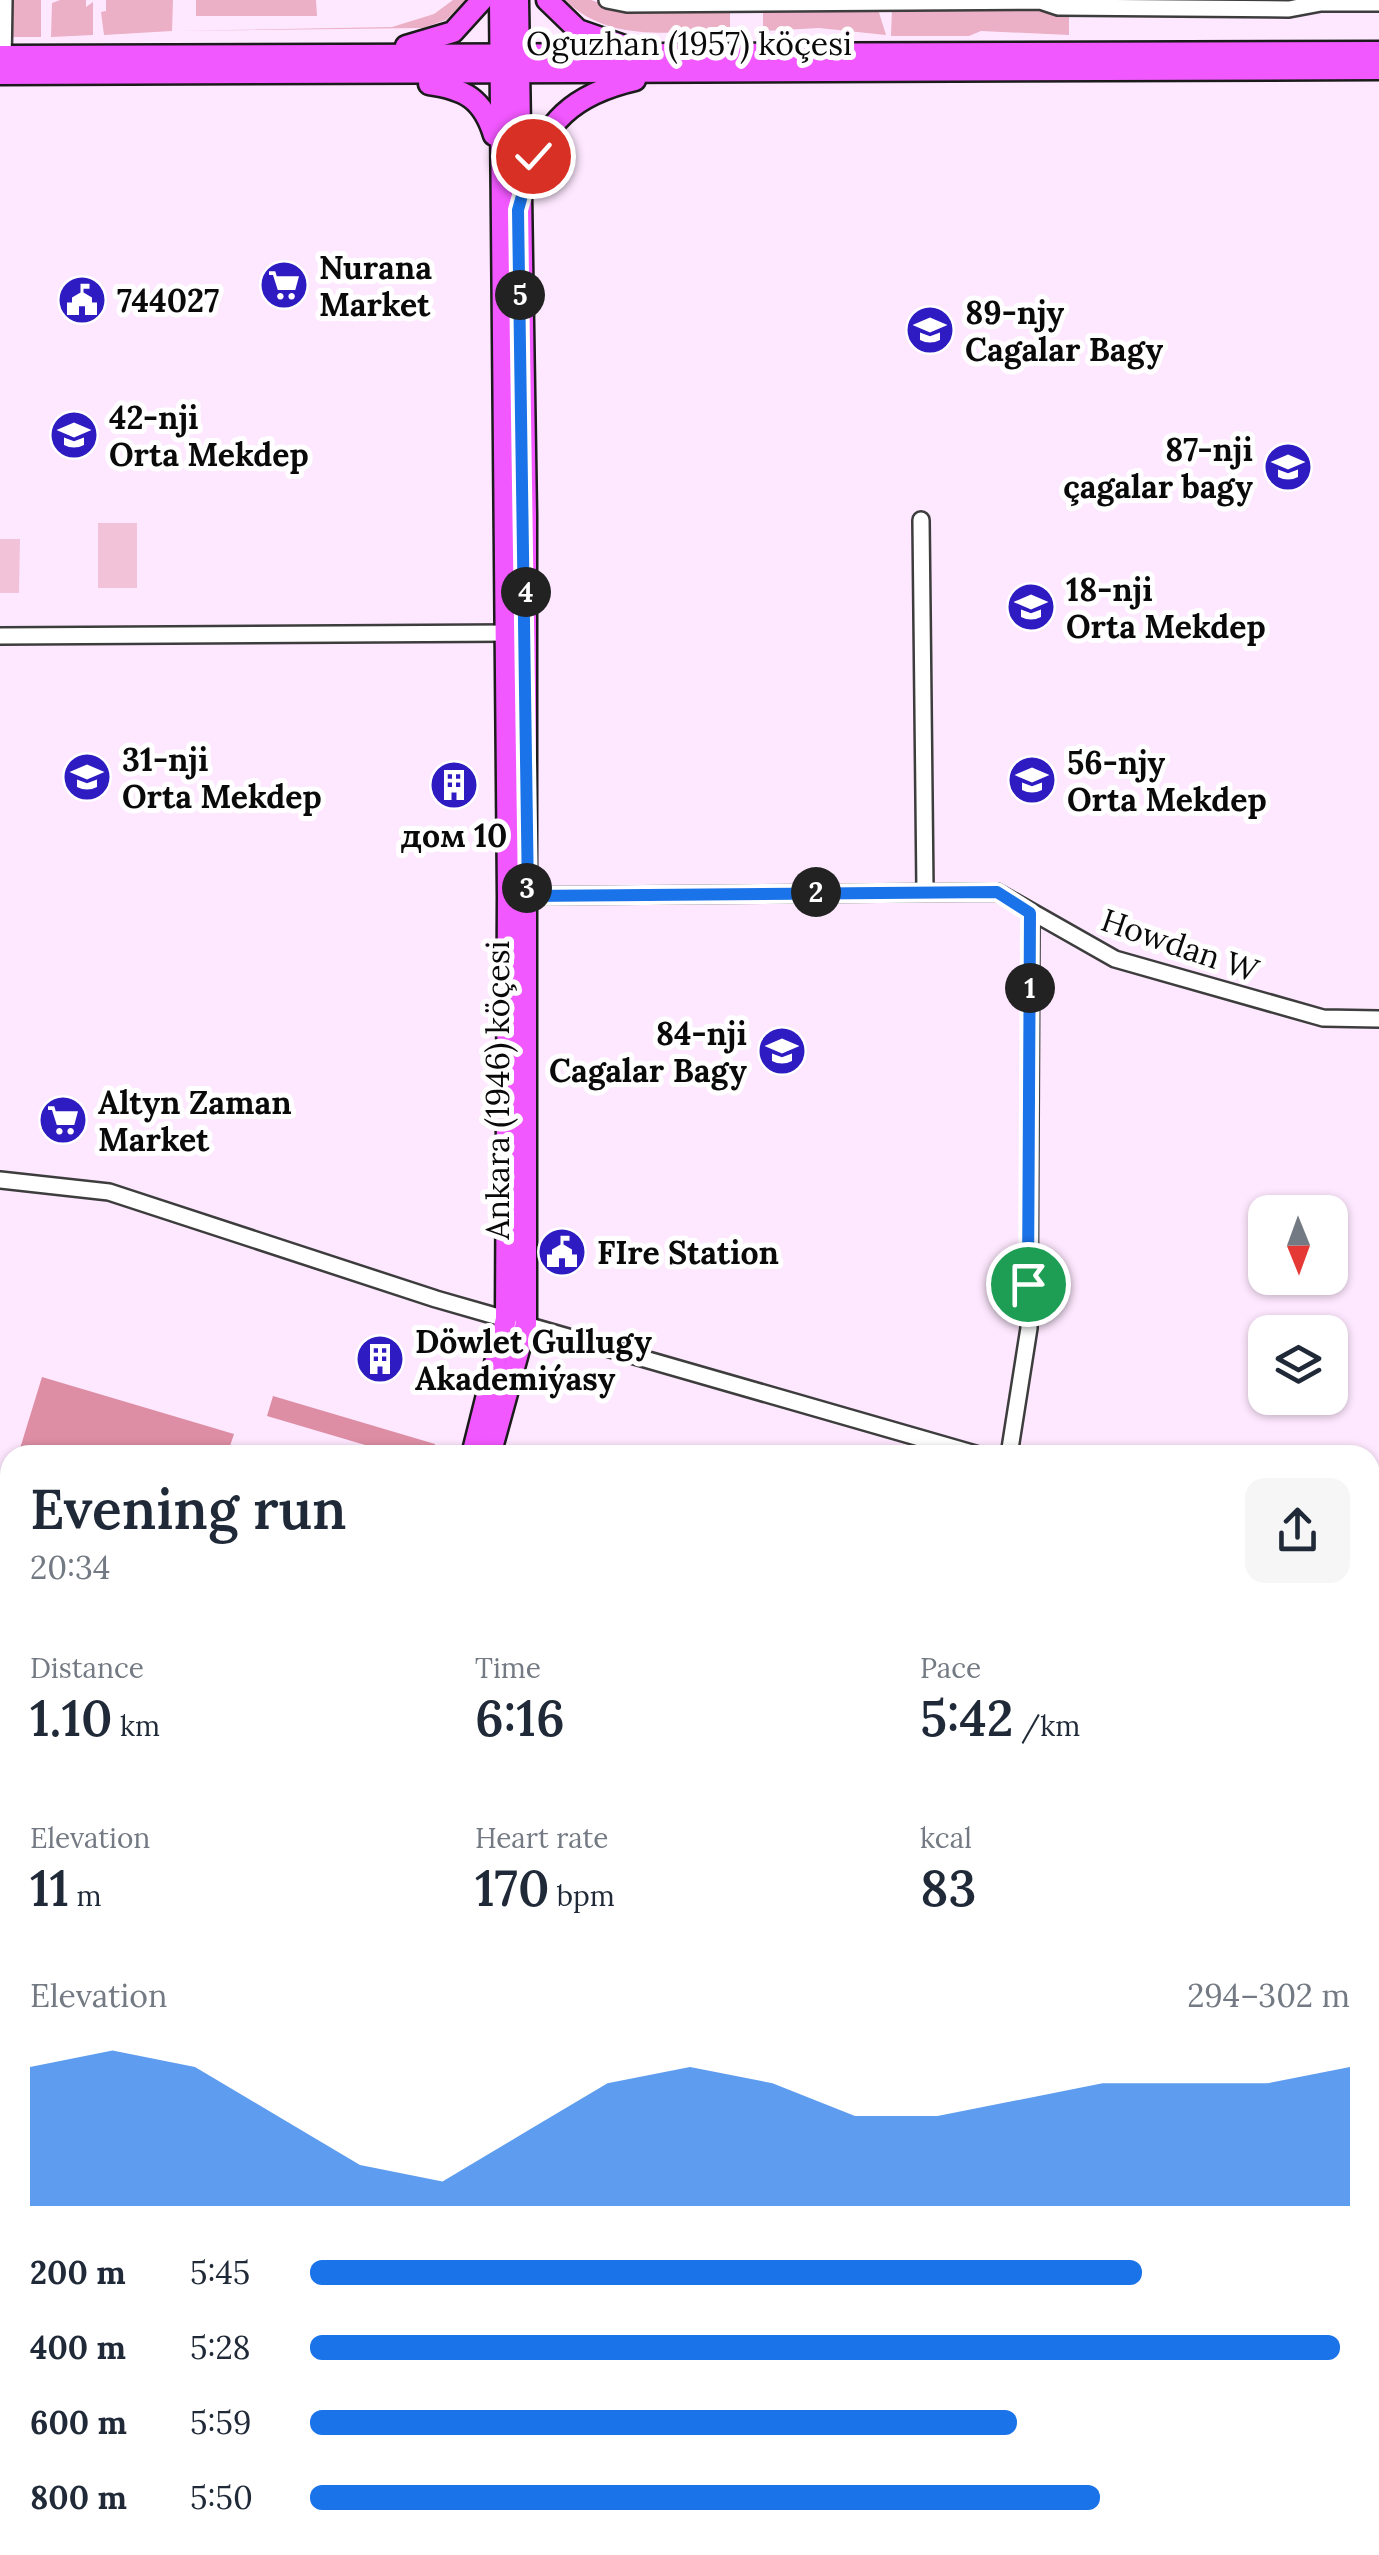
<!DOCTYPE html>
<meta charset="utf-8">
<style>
:root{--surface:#fff;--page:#f6f6f7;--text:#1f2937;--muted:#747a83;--accent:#1a73e8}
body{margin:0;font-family:Lora,serif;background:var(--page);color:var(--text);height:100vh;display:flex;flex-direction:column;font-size:38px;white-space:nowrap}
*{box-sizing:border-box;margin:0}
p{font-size:32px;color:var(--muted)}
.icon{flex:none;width:55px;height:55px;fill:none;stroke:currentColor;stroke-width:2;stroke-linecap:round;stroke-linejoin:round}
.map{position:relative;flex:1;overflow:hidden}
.side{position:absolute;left:0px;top:1445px;width:1380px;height:1110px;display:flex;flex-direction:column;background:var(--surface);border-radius:30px 30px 0 0;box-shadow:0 2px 8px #0004}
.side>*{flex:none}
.needle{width:65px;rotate:179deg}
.buttons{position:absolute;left:1248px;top:1195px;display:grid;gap:20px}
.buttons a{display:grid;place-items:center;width:100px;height:100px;border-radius:20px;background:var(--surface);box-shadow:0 2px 8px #0004;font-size:50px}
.pin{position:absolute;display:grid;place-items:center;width:85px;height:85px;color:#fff;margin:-42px;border:5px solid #fff;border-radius:50%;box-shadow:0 2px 10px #0007}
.km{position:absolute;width:50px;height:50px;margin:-25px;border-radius:50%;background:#222;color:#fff;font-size:28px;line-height:50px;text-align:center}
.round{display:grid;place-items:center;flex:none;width:105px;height:105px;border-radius:20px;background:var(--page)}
.head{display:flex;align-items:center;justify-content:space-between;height:170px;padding:0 30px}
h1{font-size:55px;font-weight:600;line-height:75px}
.stats{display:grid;grid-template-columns:repeat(3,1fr);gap:15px;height:170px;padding:10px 30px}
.stats div{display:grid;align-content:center}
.stats b{font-size:50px;font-weight:600}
.stats small{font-size:28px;font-weight:400}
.stats p{font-size:28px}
.chart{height:280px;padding:20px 30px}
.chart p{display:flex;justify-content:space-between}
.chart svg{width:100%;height:180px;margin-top:10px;fill:var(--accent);opacity:.7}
ul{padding:0 30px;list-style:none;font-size:32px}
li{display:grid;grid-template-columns:160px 120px 1fr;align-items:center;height:75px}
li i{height:25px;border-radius:12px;background:var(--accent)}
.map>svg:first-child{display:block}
.green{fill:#ebb0c5}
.forest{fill:#dd8ea4}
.pitch{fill:#f2c2d9}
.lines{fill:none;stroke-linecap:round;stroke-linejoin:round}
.minor-casing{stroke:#3d3d3d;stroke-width:20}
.major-casing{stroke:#1b1b1b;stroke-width:25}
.minor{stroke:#fff;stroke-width:15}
.major{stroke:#f258ff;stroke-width:20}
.route-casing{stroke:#fff;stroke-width:20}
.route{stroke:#1a73e8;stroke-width:12}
.labels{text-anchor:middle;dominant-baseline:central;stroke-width:10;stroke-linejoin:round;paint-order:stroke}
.street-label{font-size:32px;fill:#0a0a0a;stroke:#fff}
.poi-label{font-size:32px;font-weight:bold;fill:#0a0a0a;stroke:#fff;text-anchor:start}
</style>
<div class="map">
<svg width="1379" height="2555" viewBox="0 0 1379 2555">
<rect width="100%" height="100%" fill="#fee8ff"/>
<!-- green -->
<g class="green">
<path d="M9 0H41V37H10Z"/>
<path d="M60 0H86V7L93 2V35L51 37 52 3Z"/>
<path d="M106 0H173L172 31 104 35 101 12 106 11Z"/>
<path d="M196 0H316L317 16H196Z"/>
<path d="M453 0H466L446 20 423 28 175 31 392 27 434 14Z"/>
<path d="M565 0H591L611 7 730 8V31C673 31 609 44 565 0Z"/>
<path d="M1031 5 1069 12V35L981 31 969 36H891L892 8Z"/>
<path d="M877 6 886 35 819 28 763 31V8Z"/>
</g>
<!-- forest -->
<g class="forest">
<path d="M42 1377 234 1434 227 1455H18Z"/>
<path d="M273 1396 435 1444 432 1455H399L267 1416Z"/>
</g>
<!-- pitch -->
<g class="pitch">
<rect x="98" y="523" width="39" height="65"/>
<path d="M0 539H20L19 593H0Z"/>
</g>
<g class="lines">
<!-- minor casing -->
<g class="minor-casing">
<g id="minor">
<path d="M607 0 627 4 1040 1 1058 7 1289 9 1321 3H1379"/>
<path d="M3 66 4 0"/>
<path d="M921 520 925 890"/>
<path d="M0 636 512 633"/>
<path d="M519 896 997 892 1115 959 1323 1018 1379 1019"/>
<path d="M0 1180 109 1192 436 1299 979 1455"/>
<path d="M1009 1455 1029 1328 1031 913"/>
<path d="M1370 1556 1379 1558"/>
<path d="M1370 1665 1379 1668"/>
<path d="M1370 1774 1379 1777"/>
<path d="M0 2080 10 2076"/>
<path d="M1370 2509 1379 2512"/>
<path d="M694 2545 695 2555"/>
<path d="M862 2545 865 2555"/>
<path d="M875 2555 908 2545"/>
</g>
</g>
<!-- major casing -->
<g class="major-casing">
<g id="major">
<path d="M547 0 578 30 630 48"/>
<path d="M406 46 453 32 482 0"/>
<path d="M0 56 1379 52"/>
<path d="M0 74 1379 69"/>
<path d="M429 84C465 89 483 99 494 135"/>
<path d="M526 182C543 122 574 94 635 80"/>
<path d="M472 1455 506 1319 508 896 500 0"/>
<path d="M490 1455 526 1324V516L518 0"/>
<path d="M0 1500 10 1502"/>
<path d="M0 1518 10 1521"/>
<path d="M1370 1889 1379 1892"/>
<path d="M1370 1910 1379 1912"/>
</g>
</g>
<!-- minor -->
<use href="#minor" class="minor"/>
<!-- major -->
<use href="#major" class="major"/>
</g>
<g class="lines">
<!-- route casing -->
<g class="route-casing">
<path id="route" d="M533 156 518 210 528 896 997 892 1030 913 1028 1284"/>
</g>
<!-- route -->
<use href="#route" class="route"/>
</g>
<!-- icons -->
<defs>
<g id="supermarket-disc" transform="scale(2.5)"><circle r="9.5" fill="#2f1bc2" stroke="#fff"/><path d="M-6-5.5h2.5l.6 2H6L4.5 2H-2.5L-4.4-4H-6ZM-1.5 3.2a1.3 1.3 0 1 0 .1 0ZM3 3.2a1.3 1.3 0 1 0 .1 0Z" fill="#fff"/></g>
<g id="civic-disc" transform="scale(2.5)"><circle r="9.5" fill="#2f1bc2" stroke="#fff"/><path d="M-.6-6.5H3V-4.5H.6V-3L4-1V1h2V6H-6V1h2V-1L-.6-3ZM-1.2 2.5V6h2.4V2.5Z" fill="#fff"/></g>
<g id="school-disc" transform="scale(2.5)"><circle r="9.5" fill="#2f1bc2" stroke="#fff"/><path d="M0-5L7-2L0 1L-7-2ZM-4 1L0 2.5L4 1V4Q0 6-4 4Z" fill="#fff"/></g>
<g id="building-disc" transform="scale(2.5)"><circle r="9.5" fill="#2f1bc2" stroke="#fff"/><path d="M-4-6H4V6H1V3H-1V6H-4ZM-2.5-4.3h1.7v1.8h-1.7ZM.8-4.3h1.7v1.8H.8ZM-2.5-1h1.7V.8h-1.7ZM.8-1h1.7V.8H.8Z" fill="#fff"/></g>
</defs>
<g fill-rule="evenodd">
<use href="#supermarket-disc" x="284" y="285"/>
<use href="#civic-disc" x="82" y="300"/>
<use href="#school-disc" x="930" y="330"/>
<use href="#school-disc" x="74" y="435"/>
<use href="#school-disc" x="1288" y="467"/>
<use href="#school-disc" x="1031" y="607"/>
<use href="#school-disc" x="87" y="777"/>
<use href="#school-disc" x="1032" y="780"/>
<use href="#building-disc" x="454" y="785"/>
<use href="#school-disc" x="782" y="1051"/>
<use href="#supermarket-disc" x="63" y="1120"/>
<use href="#civic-disc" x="562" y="1252"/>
<use href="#building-disc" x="380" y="1359"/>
</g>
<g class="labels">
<!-- street labels -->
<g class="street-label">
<text x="689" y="43">Oguzhan (1957) köçesi</text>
<text transform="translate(1180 945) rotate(19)">Howdan W</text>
<text transform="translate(497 1090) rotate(-90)">Ankara (1946) köçesi</text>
</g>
<!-- poi labels -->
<g class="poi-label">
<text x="319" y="267">Nurana<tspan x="319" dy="37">Market</tspan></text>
<text x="117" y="300">744027</text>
<text x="965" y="312">89-njy<tspan x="965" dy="37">Cagalar Bagy</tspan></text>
<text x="109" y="417">42-nji<tspan x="109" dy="37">Orta Mekdep</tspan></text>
<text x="1253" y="449" text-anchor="end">87-nji<tspan x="1253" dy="37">çagalar bagy</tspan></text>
<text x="1066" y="589">18-nji<tspan x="1066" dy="37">Orta Mekdep</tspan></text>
<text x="122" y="759">31-nji<tspan x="122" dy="37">Orta Mekdep</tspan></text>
<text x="1067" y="762">56-njy<tspan x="1067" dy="37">Orta Mekdep</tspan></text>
<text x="454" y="835" text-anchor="middle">дом 10</text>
<text x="747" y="1033" text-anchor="end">84-nji<tspan x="747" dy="37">Cagalar Bagy</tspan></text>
<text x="98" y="1102">Altyn Zaman<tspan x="98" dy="37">Market</tspan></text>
<text x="597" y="1252">FIre Station</text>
<text x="415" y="1341">Döwlet Gullugy<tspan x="415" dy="37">Akademiýasy</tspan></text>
</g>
</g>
</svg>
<div class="buttons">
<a><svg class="needle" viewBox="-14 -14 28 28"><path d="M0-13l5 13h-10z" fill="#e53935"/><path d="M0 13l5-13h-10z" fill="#747a83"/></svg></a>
<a><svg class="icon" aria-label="layers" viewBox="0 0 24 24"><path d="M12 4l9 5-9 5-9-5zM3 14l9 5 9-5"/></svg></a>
</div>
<div class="pin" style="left:1028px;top:1284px;background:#1e9e55"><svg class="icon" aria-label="arrive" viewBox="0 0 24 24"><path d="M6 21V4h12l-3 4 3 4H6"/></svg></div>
<div class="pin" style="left:533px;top:156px;background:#d93025"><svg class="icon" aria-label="check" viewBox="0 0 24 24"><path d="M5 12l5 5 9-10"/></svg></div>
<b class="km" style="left:1030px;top:988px">1</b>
<b class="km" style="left:816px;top:892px">2</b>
<b class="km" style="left:527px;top:888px">3</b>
<b class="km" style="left:526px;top:592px">4</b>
<b class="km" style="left:520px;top:295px">5</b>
<section class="side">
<div class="head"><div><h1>Evening run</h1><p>20:34</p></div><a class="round"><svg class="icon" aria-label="share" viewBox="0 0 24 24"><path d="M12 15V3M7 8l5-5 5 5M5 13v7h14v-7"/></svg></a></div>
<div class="stats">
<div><p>Distance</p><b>1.10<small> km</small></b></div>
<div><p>Time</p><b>6:16</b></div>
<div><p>Pace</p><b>5:42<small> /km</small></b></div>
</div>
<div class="stats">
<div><p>Elevation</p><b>11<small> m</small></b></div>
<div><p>Heart rate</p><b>170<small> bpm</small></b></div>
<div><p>kcal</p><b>83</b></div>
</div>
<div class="chart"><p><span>Elevation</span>294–302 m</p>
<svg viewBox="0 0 160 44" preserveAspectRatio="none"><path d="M0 44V10L10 6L20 10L30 22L40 34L50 38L60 26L70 14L80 10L90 14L100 22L110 22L120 18L130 14L140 14L150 14L160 10V44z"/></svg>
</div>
<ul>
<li><b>200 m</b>5:45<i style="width:80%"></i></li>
<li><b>400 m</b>5:28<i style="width:99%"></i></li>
<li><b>600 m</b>5:59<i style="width:68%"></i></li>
<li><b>800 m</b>5:50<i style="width:76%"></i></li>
</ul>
</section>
</div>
